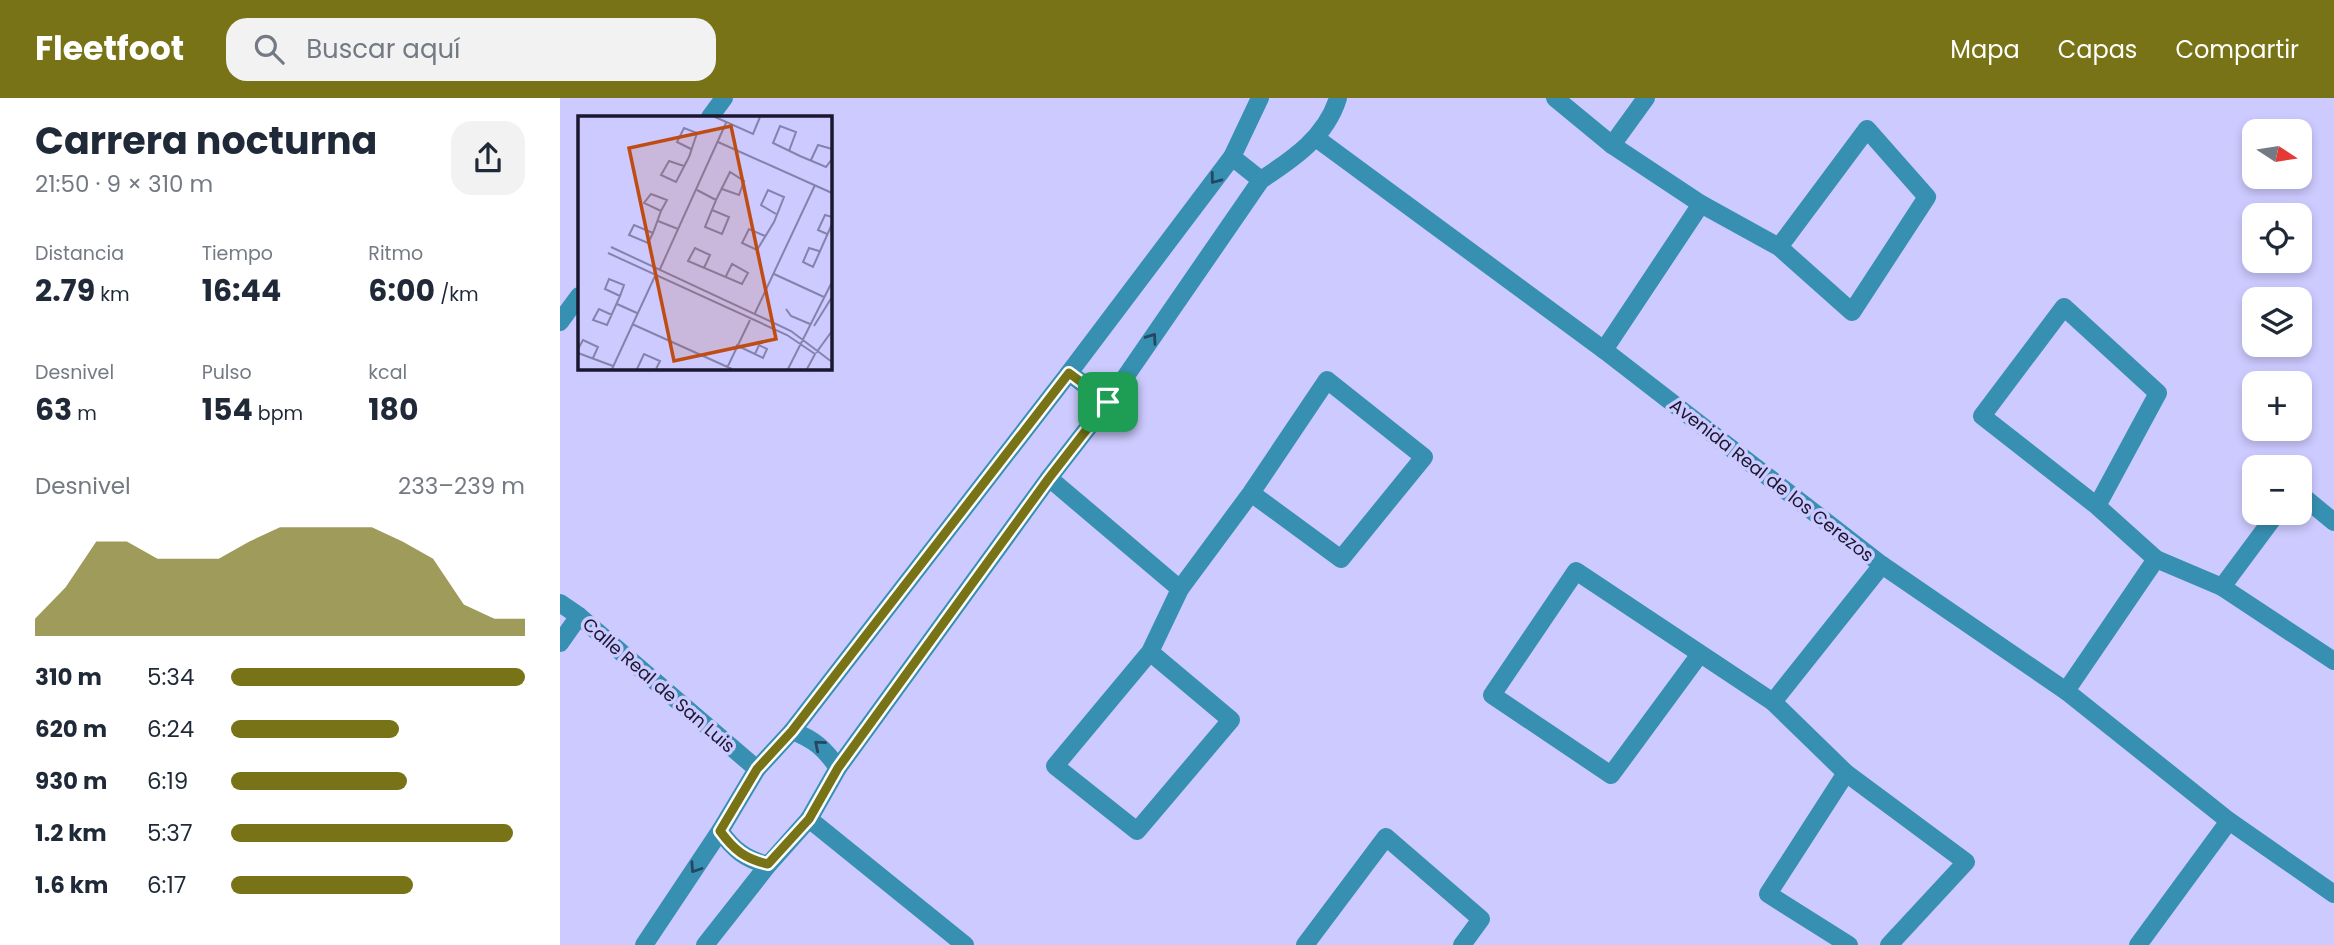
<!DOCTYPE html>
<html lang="es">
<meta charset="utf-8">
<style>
:root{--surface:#fff;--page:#f2f2f3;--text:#1f2937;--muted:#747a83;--accent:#777316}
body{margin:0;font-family:Poppins,sans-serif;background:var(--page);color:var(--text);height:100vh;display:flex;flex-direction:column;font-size:26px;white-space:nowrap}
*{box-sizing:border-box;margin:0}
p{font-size:23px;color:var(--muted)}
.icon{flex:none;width:38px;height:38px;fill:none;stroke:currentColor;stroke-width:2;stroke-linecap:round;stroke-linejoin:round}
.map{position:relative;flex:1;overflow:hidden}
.drawer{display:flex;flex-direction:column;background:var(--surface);width:560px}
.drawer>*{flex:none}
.needle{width:46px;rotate:102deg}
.buttons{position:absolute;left:1682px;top:21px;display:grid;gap:14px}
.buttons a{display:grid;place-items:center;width:70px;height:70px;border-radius:14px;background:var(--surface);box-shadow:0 4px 10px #0003;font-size:35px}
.pin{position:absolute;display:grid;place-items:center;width:60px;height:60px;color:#fff;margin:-30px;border-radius:14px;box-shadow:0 4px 10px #0006}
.round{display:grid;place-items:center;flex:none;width:74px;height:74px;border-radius:21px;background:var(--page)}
.head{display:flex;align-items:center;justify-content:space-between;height:119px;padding:0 35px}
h1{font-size:38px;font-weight:700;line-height:52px}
.figures{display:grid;grid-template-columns:repeat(3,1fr);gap:10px;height:119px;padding:7px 35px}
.figures div{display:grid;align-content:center}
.figures b{font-size:30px;font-weight:700}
.figures small{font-size:19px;font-weight:400}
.figures p{font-size:19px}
.chart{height:196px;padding:14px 35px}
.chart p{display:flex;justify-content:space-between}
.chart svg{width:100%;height:126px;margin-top:7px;fill:var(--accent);opacity:.7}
ul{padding:0 35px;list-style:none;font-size:23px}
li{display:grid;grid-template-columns:112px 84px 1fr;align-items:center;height:52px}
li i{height:18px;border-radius:9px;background:var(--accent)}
header{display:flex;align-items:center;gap:42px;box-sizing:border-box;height:98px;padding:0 35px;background:var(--accent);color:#fff}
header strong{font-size:33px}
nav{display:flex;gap:38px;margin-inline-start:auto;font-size:24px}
.search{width:490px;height:63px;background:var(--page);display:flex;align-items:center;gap:18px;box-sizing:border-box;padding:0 24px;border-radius:21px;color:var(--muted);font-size:26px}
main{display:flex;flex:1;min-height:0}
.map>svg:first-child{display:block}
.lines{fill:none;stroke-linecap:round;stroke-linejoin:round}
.minor{stroke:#3790b2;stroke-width:18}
.tertiary{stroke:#3790b2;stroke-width:18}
.oneway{stroke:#264763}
.route-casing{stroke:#fff;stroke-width:14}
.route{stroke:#777316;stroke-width:9}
.labels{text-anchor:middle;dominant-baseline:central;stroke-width:7;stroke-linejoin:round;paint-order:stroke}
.street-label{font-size:18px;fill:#1a172f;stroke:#cdcaff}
.inset-road{fill:none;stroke:#8582ac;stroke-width:2}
.view{fill:#bf4c13;fill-opacity:0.15;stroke:#bf4c13;stroke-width:3.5}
.inset-edge{fill:none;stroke:#1a172f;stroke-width:3.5}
</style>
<header>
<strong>Fleetfoot</strong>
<div class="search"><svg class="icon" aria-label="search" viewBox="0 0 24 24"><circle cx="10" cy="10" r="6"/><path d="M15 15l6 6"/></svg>Buscar aquí</div>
<nav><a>Mapa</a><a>Capas</a><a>Compartir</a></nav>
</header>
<main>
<section class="drawer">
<div class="head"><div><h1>Carrera nocturna</h1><p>21:50 · 9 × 310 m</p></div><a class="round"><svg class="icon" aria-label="share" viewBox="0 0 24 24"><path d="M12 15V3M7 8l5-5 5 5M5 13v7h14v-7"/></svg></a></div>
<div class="figures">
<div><p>Distancia</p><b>2.79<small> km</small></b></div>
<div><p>Tiempo</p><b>16:44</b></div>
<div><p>Ritmo</p><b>6:00<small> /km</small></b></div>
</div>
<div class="figures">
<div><p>Desnivel</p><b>63<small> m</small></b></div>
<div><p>Pulso</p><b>154<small> bpm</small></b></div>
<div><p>kcal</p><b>180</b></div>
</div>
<div class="chart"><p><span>Desnivel</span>233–239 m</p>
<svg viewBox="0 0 160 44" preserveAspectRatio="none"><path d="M0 44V38L10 27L20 11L30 11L40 17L50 17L60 17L70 11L80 6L90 6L100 6L110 6L120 11L130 17L140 33L150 38L160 38V44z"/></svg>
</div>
<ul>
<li><b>310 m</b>5:34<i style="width:100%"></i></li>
<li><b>620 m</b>6:24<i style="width:57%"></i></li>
<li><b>930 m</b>6:19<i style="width:60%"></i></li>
<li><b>1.2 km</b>5:37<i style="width:96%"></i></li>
<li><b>1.6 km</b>6:17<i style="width:62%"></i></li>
</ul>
</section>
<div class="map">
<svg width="1774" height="847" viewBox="0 0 1774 847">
<rect width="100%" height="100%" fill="#cdcaff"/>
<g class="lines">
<!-- minor -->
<g class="minor">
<path d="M995 0 1052 47 1141 106 1219 149 1292 214 1367 99 1307 31 1219 149"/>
<path d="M1052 47 1086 0"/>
<path d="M1044 252 1141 106"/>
<path d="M489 380 620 491"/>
<path d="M1740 396 1774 424"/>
<path d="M1537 408 1598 295 1504 209 1422 318 1537 408 1596 461 1662 489 1774 563"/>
<path d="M1662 489 1717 415"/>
<path d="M0 545 19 518"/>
<path d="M590 554 671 622 577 733 495 668 590 554 620 491 691 395 767 282 864 359 781 461 691 395"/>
<path d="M1140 556 1051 677 932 597 1016 473 1213 604 1286 675 1406 764 1329 847"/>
<path d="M1506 593 1596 461"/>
<path d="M1213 604 1322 467"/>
<path d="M1286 675 1208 796 1289 847"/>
<path d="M745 847 826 739 921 821 902 847"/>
<path d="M1578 847 1669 723 1774 796"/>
</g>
<!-- tertiary -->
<g class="tertiary">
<path d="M150 19 164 0"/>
<path d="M756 40 1044 252 1322 467 1506 593 1669 723"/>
<path d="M672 59 701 82"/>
<path d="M0 224 19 198"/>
<path d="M509 275 548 304"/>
<path d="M0 505 19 518 197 671"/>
<path d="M232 633C254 641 265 651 278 670"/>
<path d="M249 721 405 847"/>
<path d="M160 733C174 752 185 761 208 767"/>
<path d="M84 847 160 733 197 671 232 633 509 275 672 59 700 0"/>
<path d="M145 847 208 767 249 721 278 670 489 380 548 304 701 82C733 61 766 39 778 0"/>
</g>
</g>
<!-- one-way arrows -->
<defs><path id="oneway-chevron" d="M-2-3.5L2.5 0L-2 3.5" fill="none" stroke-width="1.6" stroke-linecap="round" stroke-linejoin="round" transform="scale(1.75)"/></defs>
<g class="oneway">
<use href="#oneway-chevron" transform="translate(655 81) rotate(127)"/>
<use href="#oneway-chevron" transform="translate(592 240) rotate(-55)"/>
<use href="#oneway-chevron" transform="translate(259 647) rotate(-140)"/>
<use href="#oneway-chevron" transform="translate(135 770) rotate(124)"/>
</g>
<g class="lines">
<!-- route casing -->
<g class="route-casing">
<path id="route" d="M509 275 548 304 489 380 278 670 249 721 208 766C185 761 174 752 160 733L197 671 232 633Z"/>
</g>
<!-- route -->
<use href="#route" class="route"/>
</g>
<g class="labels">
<!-- street labels -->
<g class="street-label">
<text transform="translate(1212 382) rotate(38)">Avenida Real de los Cerezos</text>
<text transform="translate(99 587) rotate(41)">Calle Real de San Luis</text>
</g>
</g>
<!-- overview -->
<g transform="translate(18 18)">
<rect width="254" height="254" fill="#cdcaff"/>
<path class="inset-road" d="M137 1 175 18 182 1M140 26 254 77M211 35 218 16 202 10 195 27 222 40 248 51 254 43M233 44 240 29 254 33M106 50 91 45 83 59 98 66 111 41 119 17 106 12 99 26 113 33M119 74 138 84M134 94 151 101 144 118 127 111 138 84 152 56 166 65 161 79 144 73M80 105 100 113M75 117 56 109 51 119 70 127 75 117 83 95 89 84 73 78 66 87 83 95M249 118 240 114 247 99 254 101M187 120 171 113 164 127 179 134 196 106 206 81 190 74 183 89 198 98M33 131 213 215 254 246M241 135 231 132 225 146 235 151 254 108M30 137 209 219 237 238 229 253M126 152 132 139 117 132 110 145 164 168 170 157 154 148 148 160M82 153 148 7M196 158 246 181M39 188 59 197M208 193 213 200 232 208M177 197 237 69M34 199 21 193 15 204 29 209 42 180 46 169 31 163 27 173 42 180M54 208 154 253M236 210 254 181M158 229 185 242 189 233 181 229 177 238M0 233 5 224 20 231 15 242M0 237 35 250M238 237 254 215M149 252 172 204M34 253 77 160M59 253 66 238 82 245 78 253M210 253 254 166"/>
<path class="view" d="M153 10 198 223 96 245 51 32Z"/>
<rect width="254" height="254" class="inset-edge"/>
</g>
</svg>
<div class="buttons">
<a><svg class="needle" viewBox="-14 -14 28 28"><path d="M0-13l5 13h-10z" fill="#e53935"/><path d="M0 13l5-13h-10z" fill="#747a83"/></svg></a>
<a><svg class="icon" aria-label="locate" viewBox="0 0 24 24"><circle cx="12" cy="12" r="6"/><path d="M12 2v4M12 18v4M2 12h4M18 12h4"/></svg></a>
<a><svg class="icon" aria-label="layers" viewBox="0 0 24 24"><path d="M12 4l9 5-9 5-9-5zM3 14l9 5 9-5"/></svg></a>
<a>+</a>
<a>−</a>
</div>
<div class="pin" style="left:548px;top:304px;background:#1e9e55"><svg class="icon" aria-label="arrive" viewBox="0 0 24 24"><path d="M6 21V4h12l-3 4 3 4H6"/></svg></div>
</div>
</main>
